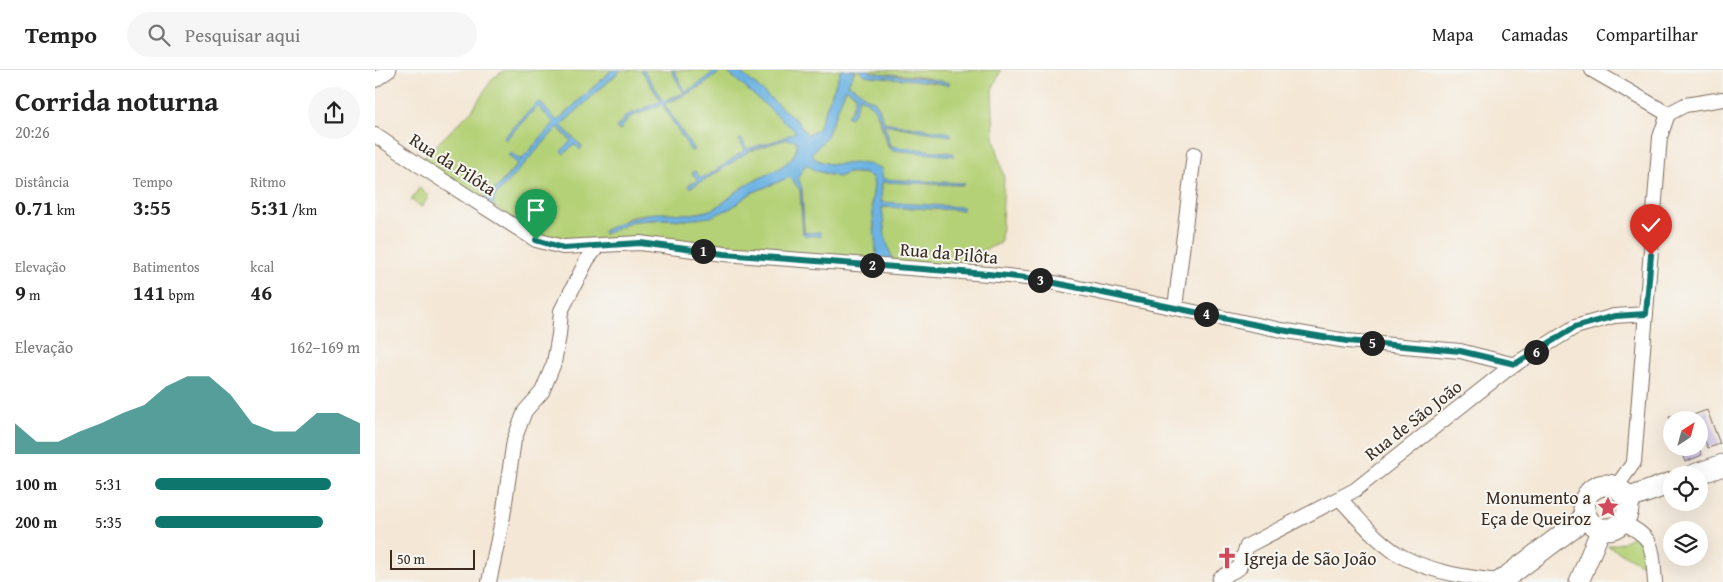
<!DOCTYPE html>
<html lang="pt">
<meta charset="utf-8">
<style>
:root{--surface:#fff;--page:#f6f6f6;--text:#222;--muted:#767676;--line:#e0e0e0;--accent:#0f766e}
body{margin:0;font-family:"Gentium Book Plus",serif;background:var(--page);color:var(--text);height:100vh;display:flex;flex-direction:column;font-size:19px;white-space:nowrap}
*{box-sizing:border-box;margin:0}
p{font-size:16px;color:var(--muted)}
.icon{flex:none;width:28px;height:28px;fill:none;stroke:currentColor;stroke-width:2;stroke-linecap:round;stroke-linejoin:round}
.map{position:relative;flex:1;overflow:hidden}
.panel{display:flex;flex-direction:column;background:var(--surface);width:375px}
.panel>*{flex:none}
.needle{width:32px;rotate:36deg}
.buttons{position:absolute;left:1288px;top:341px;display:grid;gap:10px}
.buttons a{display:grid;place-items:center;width:45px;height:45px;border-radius:50%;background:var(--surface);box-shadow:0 5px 20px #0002;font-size:25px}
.scale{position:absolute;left:15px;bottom:12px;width:85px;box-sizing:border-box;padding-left:5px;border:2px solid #3b2a1e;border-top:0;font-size:14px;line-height:18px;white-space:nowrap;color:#3b2a1e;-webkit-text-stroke:4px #f6f6f2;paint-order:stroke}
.pin{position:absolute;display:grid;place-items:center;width:42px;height:42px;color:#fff;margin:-51px -21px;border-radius:50% 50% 50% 0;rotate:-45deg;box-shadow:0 0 5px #0007}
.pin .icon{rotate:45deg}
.km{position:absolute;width:25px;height:25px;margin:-12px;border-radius:50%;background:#222;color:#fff;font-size:14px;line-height:25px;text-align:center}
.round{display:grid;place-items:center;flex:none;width:52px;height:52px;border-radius:26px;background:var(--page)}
.headline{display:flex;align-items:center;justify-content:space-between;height:85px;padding:0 15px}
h1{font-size:28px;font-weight:800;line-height:38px}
.stats{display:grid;grid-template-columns:repeat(3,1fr);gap:8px;height:85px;padding:5px 15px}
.stats div{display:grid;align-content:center}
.stats b{font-size:21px;font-weight:800}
.stats small{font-size:14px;font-weight:400}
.stats p{font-size:14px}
.chart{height:140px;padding:10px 15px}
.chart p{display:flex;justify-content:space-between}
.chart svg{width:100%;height:90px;margin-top:5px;fill:var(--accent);opacity:.7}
ul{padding:0 15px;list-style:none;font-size:16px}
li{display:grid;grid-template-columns:80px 60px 1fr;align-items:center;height:38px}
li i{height:12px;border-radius:6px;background:var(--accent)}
header{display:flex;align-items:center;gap:30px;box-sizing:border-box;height:70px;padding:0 25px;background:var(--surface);border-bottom:1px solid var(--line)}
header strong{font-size:24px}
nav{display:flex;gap:28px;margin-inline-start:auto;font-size:18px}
.search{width:350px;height:45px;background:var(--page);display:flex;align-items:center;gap:12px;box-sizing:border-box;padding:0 18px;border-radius:28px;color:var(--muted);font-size:19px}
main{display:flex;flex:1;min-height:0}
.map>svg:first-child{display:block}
.green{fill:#b5d177;stroke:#787e4a}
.water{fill:#6cb3e3;stroke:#546e80}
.building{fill:#c6b5e4}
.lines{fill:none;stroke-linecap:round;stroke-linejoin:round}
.minor-casing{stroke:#7c6c5e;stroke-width:16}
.secondary-casing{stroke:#7c6c5e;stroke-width:21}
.primary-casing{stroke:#7c6c5e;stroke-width:23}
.minor{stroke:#fff;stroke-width:14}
.secondary{stroke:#fff;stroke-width:19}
.primary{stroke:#fff;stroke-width:21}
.route-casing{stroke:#fff;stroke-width:10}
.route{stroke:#0f766e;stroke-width:6}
.labels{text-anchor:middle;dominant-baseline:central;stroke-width:4;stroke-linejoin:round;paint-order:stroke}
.street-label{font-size:18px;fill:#3b2a1e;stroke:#f6f6f2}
.poi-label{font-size:18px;fill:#3b2a1e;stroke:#f6f6f2;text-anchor:end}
</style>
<header>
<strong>Tempo</strong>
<div class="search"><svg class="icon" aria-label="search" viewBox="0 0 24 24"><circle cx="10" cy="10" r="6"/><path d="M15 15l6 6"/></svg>Pesquisar aqui</div>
<nav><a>Mapa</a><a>Camadas</a><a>Compartilhar</a></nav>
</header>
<main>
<section class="panel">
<div class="headline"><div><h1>Corrida noturna</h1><p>20:26</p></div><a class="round"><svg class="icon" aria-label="share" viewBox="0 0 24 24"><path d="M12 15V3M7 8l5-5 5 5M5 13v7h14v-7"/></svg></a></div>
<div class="stats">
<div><p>Distância</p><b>0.71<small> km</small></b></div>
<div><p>Tempo</p><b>3:55</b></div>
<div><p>Ritmo</p><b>5:31<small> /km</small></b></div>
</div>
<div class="stats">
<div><p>Elevação</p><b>9<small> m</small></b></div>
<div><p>Batimentos</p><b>141<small> bpm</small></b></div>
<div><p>kcal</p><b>46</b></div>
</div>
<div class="chart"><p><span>Elevação</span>162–169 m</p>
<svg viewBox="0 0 160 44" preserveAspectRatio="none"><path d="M0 44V29L10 38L20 38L30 33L40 29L50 24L60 20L70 11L80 6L90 6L100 15L110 29L120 33L130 33L140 24L150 24L160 29V44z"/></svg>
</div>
<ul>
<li><b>100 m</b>5:31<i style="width:86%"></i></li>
<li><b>200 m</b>5:35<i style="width:82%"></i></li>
</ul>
</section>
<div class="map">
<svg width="1348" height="512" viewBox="0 0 1348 512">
<rect width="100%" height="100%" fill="#f6f6f2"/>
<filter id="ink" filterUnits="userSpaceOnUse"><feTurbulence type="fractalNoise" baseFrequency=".02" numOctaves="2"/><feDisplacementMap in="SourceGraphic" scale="10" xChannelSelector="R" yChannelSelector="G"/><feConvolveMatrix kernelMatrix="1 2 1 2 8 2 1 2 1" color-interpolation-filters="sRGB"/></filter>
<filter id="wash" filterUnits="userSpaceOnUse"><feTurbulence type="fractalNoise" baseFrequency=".0096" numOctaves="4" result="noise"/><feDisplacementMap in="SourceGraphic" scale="20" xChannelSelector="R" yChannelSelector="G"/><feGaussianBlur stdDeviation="1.12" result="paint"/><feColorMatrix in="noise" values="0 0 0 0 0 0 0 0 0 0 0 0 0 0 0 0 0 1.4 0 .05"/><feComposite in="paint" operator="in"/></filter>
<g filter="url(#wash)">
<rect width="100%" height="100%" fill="#f4e7d5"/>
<!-- green -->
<g class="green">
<path d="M130 0H237L182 51 164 32 128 68 130 69 163 36 179 53 146 90 134 85 143 93 117 123 107 129 46 90 97 40 118 8Z"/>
<path d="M246 0H266L286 31 251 46 241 58 245 60 253 48 287 34 316 81 318 80 289 34C312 25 329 17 347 0H350L420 60 421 62 403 70 372 79 366 69 364 70 370 80 337 103 326 109 319 102 317 103 323 110 338 105 374 81 412 69 422 71C425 96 386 105 370 116 356 124 349 136 332 141 308 148 283 140 259 146 249 149 238 158 229 163L259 151 292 149 310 150 356 138 376 123 415 107 425 120 428 164 445 162 431 163 429 162 427 119 423 107 431 94 439 100 463 107 473 103H489L497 107 499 114 497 133 502 191 188 170 165 165 118 136 120 126 183 57 196 71 186 81 189 84 199 74 207 77 186 55Z"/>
<path d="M269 0H296L309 23 287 31Z"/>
<path d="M299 0H339L332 8 311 22Z"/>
<path d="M363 0H466L443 59 433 65 424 53Z"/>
<path d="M480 0 573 15C551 3 521 6 495 2L494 0H626L617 20 619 67 629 108 626 173 604 182 590 199 519 194C511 177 505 156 506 137L588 140V137L506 133 507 112 589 115 507 109 505 98C484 90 454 101 438 87L437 83 451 68 471 18 481 25 477 39 472 46 475 48 484 27 496 33 500 38 513 76 519 77 516 76 509 54 576 66 509 52 504 38 499 31 492 28 483 20 473 14Z"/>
<path d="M44 118 54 126 47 137 36 130Z"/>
<path d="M1259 466C1270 476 1272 484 1273 498L1233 476 1246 473Z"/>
</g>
<!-- water -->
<g class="water">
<path d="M237 0H246L186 55 207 77 205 80 199 74 189 84 186 81 196 71 183 57 120 126 118 136 107 129 117 123 143 94 133 85 136 83 146 90 179 53 163 36 130 70 128 68 164 31 182 51Z"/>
<path d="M266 0H269L288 31 309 23 296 0H299L311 22 332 8 339 0H347C327 18 314 23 289 34L319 80 316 81 287 34 253 48 245 60 241 58 251 46 286 31Z"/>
<path d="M350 0H363L424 53 428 60 433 65 443 59 466 0H480L473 14 483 20 492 28 499 31 504 38 509 52 576 63V66L509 54 516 76 578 83 579 86 517 80C513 76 512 71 510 65 504 46 503 37 484 27L480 41 475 48 472 46 477 39 481 25 471 18 451 68 437 83 438 87C450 97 466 94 481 93 490 93 497 95 506 98L508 109 589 113V115L507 112 506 132 588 137V140L507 137 510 166 519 194 502 191 497 133 499 114 497 107 489 103H473L463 107 439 100 431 94 423 107 427 119 429 162 431 163 445 162 446 166H430L428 164 425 120 415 107 376 123 356 138 336 147 310 150 292 149 259 151 229 164 228 161C249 151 266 142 290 143 306 143 315 146 332 141 349 136 356 124 370 116 386 105 425 96 422 71L412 69 374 81 338 105 315 118 313 115 323 110 317 103 320 101 326 108 337 103 370 80 364 70 366 68 372 79 403 70 421 62Z"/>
<path d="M484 0H494L496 2C522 7 549 6 575 13L573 15 559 12 495 6 490 5Z"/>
</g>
<g id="blocks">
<!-- building -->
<g class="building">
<path d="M1332 340 1345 374 1333 378 1325 358H1324V350H1295L1294 347 1311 341 1313 347Z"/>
<path d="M1305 378H1324L1327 385 1310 392Z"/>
</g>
</g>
</g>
<g filter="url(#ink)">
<use href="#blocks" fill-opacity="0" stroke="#7c6c5e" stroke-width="1"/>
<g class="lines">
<!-- minor casing -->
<g class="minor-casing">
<g id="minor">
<path d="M1217 0 1293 44"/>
<path d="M0 10 14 0"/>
<path d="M1293 44 1310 35 1348 29"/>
<path d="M0 65 44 95 161 170 188 177 265 173 349 184 613 204 661 209 906 260 972 271 1085 281 1140 295"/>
<path d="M800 238 819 84"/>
<path d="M1241 417 1259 392 1285 67 1293 44"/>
<path d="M965 429C984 449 1005 475 1030 488 1060 503 1094 508 1127 511"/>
<path d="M1248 453C1281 468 1277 479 1280 512"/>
<path d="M114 512 128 446 139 370 150 341 167 322 179 293 184 265 186 241 212 190 223 176"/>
<path d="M844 512 845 508 864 498 872 476 980 420 1134 298 1200 257 1239 246 1271 244"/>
</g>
</g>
<!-- secondary casing -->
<g class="secondary-casing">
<path id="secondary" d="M1204 512 1226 459"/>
</g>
<!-- primary casing -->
<g class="primary-casing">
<g id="primary">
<path d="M1319 405 1348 395"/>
<circle cx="1231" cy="437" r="22"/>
<path d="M1252 429 1296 413"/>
<path d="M1125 512 1211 447"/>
</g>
</g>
<!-- minor -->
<use href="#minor" class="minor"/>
<!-- secondary -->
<use href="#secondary" class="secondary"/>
<!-- primary -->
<use href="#primary" class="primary"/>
</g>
</g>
<g class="lines" filter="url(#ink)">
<!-- route casing -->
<g class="route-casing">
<path id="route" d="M161 170 188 178 265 173 349 184 613 204 661 209 906 260 972 271 1085 281 1140 294 1200 257 1240 246 1271 244 1276 185"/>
</g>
<!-- route -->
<use href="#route" class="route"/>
</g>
<!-- icons -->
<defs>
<g id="sight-bare" transform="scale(1.725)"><path d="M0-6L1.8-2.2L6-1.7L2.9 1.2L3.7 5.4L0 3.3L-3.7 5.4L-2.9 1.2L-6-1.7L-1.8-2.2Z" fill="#d1495b" stroke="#f6f6f2" stroke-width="2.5" paint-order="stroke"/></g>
<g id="church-bare" transform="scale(1.725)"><path d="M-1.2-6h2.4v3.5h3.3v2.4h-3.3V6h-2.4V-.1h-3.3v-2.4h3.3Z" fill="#d1495b" stroke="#f6f6f2" stroke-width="2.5" paint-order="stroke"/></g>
</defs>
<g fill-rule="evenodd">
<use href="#sight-bare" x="1233" y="437"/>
<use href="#church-bare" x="852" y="488"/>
</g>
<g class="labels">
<!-- street labels -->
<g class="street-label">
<text transform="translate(78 94) rotate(33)">Rua da Pilôta</text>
<text transform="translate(574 183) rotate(5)">Rua da Pilôta</text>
<text transform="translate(1038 350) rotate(-38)">Rua de São João</text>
</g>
<!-- poi labels -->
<g class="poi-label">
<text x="1216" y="427">Monumento a<tspan x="1216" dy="21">Eça de Queiroz</tspan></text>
<text x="869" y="488" text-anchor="start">Igreja de São João</text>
</g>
</g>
</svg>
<div class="buttons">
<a><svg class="needle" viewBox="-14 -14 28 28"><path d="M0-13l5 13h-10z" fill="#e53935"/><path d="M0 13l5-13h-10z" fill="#767676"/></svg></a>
<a><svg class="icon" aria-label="locate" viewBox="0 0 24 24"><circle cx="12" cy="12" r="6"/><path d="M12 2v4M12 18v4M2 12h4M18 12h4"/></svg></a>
<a><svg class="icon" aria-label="layers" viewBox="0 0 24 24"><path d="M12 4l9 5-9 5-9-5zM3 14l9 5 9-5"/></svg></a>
</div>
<div class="scale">50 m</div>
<div class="pin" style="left:161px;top:170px;background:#1e9e55"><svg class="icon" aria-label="arrive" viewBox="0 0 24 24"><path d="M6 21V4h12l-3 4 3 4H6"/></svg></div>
<div class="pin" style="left:1276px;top:185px;background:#d93025"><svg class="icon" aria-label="check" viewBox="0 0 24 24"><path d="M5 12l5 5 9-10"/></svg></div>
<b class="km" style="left:328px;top:181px">1</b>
<b class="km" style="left:497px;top:195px">2</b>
<b class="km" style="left:665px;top:210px">3</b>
<b class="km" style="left:831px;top:244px">4</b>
<b class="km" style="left:997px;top:273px">5</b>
<b class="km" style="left:1161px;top:282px">6</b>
</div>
</main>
